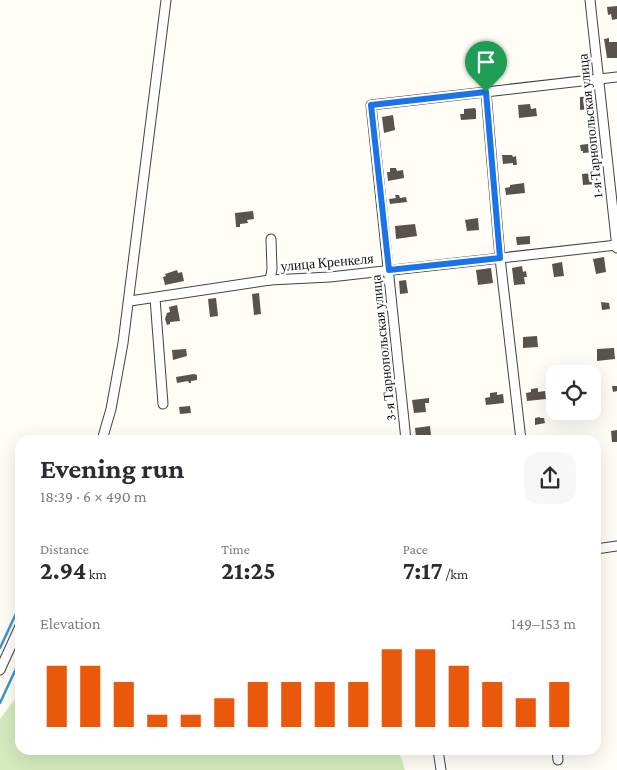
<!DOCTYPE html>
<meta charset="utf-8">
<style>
:root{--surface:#fff;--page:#f7f7f7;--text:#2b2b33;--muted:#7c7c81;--accent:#ea580c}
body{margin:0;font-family:"Crimson Pro",serif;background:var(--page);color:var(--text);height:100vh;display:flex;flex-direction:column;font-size:19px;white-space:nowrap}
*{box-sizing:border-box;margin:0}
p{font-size:16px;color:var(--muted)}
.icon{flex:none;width:28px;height:28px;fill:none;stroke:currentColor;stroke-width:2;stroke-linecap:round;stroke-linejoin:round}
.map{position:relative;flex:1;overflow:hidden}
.drawer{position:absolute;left:15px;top:435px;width:586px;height:320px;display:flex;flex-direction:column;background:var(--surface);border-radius:15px;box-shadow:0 5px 20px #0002}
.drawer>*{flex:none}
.tools{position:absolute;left:546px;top:365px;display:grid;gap:10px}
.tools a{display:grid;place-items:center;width:55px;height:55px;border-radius:10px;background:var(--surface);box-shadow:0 5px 20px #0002;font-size:25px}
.pin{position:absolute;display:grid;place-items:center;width:42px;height:42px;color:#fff;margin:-51px -21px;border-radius:50% 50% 50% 0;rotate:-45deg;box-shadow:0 0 5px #0007}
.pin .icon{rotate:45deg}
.round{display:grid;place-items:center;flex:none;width:52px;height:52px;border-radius:15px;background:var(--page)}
.overview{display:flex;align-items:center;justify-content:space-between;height:85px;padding:0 25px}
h1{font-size:28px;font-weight:700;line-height:38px}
.metrics{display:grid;grid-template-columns:repeat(3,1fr);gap:8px;height:85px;padding:5px 25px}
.metrics div{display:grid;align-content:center}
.metrics b{font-size:25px;font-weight:700}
.metrics small{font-size:14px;font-weight:400}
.metrics p{font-size:14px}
.chart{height:140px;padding:10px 25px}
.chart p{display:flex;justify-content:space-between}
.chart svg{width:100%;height:90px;margin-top:5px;stroke:var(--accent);stroke-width:6}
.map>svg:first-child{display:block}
.green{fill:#d5ebbd}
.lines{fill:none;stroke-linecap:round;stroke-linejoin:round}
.stream{stroke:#3f96cf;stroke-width:2.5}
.building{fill:#5a524d}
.minor-casing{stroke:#444;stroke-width:11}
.minor{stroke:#fff;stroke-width:9}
.route-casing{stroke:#fff;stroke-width:10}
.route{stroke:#1a73e8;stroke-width:6}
.labels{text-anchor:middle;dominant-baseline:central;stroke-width:5;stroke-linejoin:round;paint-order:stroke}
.street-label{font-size:14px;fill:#111;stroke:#fff}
</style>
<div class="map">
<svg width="617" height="770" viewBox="0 0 617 770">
<rect width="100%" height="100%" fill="#fffdf5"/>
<!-- green -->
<path class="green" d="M20 692V750H394L401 757 405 770H0V719Z"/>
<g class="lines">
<!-- stream -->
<g class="stream">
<path d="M0 648 20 605"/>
<path d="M0 703 20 660"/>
</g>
</g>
<!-- building -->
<g class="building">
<path d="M617 6V19L612 20 611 14 608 15 607 7Z"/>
<path d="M609 38V42H617V58H607L604 39Z"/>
<path d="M588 96 590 109 580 110V97Z"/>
<path d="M530 104 531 109 536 108 537 116 519 118 518 105Z"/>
<path d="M475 108 476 110V119L461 120 460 114H464V109Z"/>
<path d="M393 115 395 130 384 133 382 117Z"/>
<path d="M595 143V152L583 153V151H581L580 145Z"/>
<path d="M502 155H512L513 157 516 156 517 165H513V163L503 164Z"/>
<path d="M390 168H396L397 171 403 170 404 178 388 181 387 172H390Z"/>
<path d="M593 173V176H597L598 184 583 185 582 174Z"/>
<path d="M524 183 525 193 506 195 505 188 510 187V185Z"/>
<path d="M395 195H399L400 198 406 197 407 202 390 204 389 199 396 198Z"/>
<path d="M253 211 254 219 247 220 248 223 240 224V227H236L235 213Z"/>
<path d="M478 218 479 230 467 231 465 220Z"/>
<path d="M415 224 417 236 396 239 395 226Z"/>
<path d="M530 236V244L517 245 516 237Z"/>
<path d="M604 257 606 272 596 274 593 259Z"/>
<path d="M562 262 564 276 554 277 552 264Z"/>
<path d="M522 266 523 272 526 271 527 277H524L525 284 514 285 512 268Z"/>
<path d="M491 268 493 283 478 285 476 270Z"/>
<path d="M177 270 178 273 182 272 184 281 165 285 163 277 166 276 165 274Z"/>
<path d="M406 280 408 293 400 294 399 281Z"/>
<path d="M259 293 261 314 254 315 252 294Z"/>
<path d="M216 298 218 316 210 317 208 299Z"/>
<path d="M601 302 609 303 610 309 602 310Z"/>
<path d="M177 305 180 321 170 322V324L167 325 165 319 167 313 170 312 169 307Z"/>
<path d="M537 336 538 347 523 348V337Z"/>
<path d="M614 348 615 359 597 361V349Z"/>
<path d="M186 349 187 356 173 360 172 350Z"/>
<path d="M194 374 197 375V380L191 381V383H189L188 381 177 383 176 377Z"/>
<path d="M612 386H617V391L613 392Z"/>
<path d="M538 388V392L545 391 546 399 527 401 526 393 531 392V389Z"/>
<path d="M497 392V395L503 394 504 403 486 405 485 398 490 397V393Z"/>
<path d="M429 398V403H425L426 412 414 413 412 400Z"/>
<path d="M190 406 191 413 180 414 179 407Z"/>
<path d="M540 417V418H544L545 423 535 425V418Z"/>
<path d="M430 426 431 435 416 437 415 428Z"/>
<path d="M617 430V442H612L611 431Z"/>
</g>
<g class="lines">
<!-- minor casing -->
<g class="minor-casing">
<g id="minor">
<path d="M590 0 617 248"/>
<path d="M486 92 500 258 521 440"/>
<path d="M270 280 272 269 271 239"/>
<path d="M155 298 163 404"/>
<path d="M130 301 270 280 330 277 617 245"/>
<path d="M102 440 111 409 123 343 166 0"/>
<path d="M406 440 371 105 617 77"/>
<path d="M596 549 617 546"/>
<path d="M0 670 20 626"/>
<path d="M438 750 441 770"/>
<path d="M557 750 558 760"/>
</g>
</g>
<!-- minor -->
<use href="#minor" class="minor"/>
</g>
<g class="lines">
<!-- route casing -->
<g class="route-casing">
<path id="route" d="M486 92 500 258 389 270 371 105Z"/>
</g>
<!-- route -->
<use href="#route" class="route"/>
</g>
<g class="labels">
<!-- street labels -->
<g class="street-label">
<text transform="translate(590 126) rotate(-96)">1-я Тарнопольская улица</text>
<text transform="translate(327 262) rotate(-5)">улица Кренкеля</text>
<text transform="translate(383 348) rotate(-96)">3-я Тарнопольская улица</text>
</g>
</g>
</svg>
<div class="tools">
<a><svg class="icon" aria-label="locate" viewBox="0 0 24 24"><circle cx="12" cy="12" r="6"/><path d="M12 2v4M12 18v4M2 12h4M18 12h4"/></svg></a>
</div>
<div class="pin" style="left:486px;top:92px;background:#1e9e55"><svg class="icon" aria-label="arrive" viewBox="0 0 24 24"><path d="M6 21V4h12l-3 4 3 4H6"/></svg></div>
<section class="drawer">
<div class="overview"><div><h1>Evening run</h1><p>18:39 · 6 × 490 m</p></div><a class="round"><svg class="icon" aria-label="share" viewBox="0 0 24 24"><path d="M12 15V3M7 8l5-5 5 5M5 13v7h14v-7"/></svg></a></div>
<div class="metrics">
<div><p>Distance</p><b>2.94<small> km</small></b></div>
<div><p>Time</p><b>21:25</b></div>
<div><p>Pace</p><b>7:17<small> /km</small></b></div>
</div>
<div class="chart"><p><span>Elevation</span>149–153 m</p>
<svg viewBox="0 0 160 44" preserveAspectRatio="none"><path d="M5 44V14M15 44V14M25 44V22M35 44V38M45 44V38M55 44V30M65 44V22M75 44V22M85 44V22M95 44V22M105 44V6M115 44V6M125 44V14M135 44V22M145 44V30M155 44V22"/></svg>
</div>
</section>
</div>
